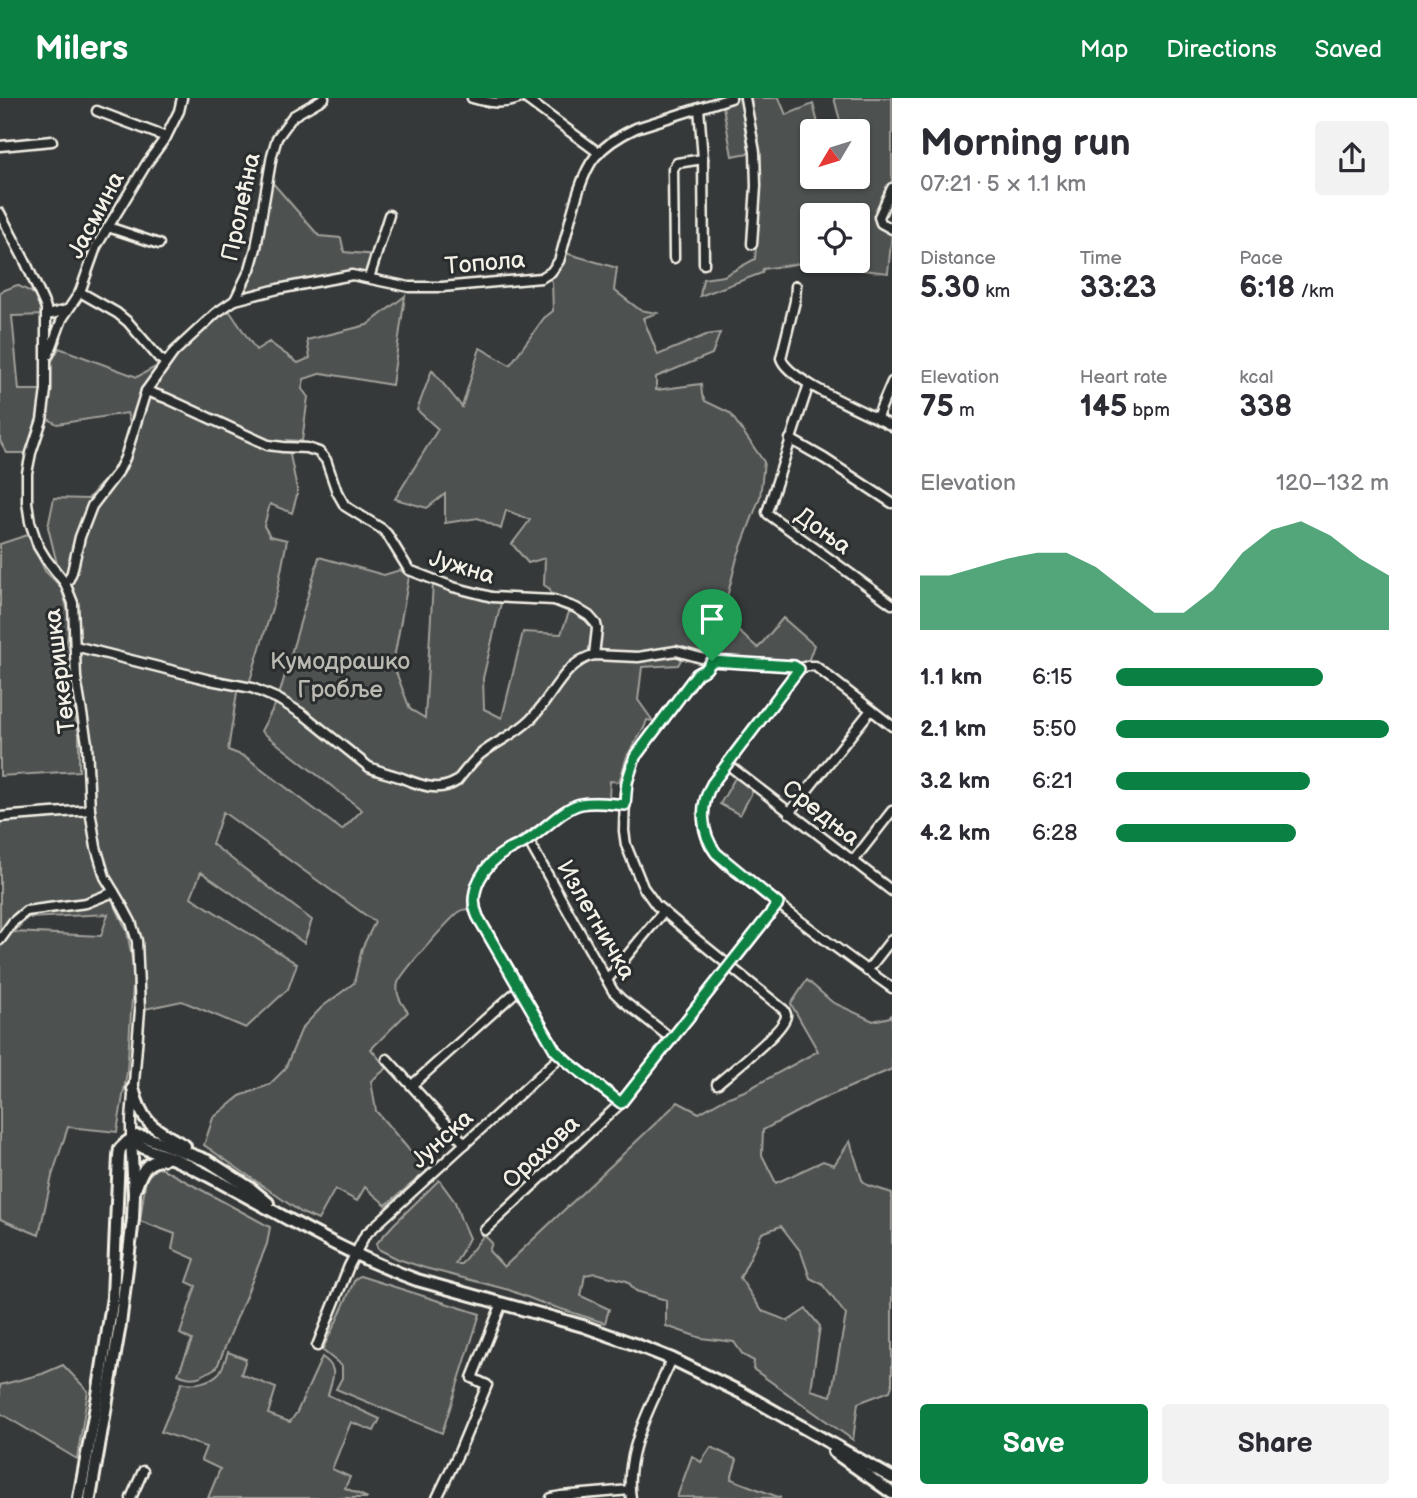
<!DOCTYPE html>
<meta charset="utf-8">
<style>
:root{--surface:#fff;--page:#f2f2f3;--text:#2b2b33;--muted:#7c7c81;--accent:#0b8043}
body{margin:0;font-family:"Balsamiq Sans",sans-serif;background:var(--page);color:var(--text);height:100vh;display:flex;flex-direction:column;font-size:26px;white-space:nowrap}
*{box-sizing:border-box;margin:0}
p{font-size:23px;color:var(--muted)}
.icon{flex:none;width:38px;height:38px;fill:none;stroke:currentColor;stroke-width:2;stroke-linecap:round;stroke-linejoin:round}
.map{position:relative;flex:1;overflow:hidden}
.drawer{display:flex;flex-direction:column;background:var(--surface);width:525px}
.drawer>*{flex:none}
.needle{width:46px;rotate:232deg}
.tools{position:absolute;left:800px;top:21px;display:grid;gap:14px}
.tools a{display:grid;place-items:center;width:70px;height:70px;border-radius:7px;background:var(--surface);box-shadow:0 2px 5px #0004;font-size:35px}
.pin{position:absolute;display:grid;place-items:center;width:60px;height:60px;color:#fff;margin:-72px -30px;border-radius:50% 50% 50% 0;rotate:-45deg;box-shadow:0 0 7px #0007}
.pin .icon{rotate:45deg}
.round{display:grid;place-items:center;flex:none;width:74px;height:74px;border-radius:7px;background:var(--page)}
.overview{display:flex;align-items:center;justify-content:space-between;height:119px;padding:0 28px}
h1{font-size:38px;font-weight:700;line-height:52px}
.stats{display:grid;grid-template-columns:repeat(3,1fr);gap:10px;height:119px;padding:7px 28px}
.stats div{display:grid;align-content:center}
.stats b{font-size:30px;font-weight:700}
.stats small{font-size:19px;font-weight:400}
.stats p{font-size:19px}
.chart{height:196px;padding:14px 28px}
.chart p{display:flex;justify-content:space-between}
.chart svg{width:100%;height:126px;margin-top:7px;fill:var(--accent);opacity:.7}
.action{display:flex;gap:14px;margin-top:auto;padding:14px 28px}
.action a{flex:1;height:80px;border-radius:7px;background:var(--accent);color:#fff;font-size:28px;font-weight:700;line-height:80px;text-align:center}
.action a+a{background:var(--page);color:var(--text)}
ul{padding:0 28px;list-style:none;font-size:23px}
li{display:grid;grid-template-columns:112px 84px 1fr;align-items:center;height:52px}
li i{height:18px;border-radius:9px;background:var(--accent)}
header{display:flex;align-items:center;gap:42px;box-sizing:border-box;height:98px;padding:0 35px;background:var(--accent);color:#fff}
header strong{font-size:33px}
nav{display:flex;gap:38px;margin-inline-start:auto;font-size:24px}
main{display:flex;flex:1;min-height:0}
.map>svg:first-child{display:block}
.green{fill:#4e514f;stroke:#a1a19c;stroke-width:2;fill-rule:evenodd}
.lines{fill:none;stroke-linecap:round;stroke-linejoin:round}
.street-casing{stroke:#f4f1e8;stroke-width:13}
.secondary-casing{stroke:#f4f1e8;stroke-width:16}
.street{stroke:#2a2d2e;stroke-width:8}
.secondary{stroke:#2a2d2e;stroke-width:10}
.route-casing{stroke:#fff;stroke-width:14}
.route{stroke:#0b8043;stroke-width:9}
.labels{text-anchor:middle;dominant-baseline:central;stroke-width:6;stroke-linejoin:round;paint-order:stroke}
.street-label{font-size:24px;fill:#f4f1e8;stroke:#2a2d2e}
.park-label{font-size:24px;fill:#bab9b2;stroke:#2a2d2e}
</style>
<header>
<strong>Milers</strong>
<nav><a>Map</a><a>Directions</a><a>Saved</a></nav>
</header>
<main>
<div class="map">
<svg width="892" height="1400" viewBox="0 0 892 1400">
<rect width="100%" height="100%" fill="#363939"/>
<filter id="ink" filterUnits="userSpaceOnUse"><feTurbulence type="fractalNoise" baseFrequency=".0143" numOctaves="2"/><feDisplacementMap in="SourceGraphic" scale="14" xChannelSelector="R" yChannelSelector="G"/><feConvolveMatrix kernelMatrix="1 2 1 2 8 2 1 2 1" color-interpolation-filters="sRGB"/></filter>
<g filter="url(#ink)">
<!-- green -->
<g class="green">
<path d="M731 0H779L786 17 813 6 820 33H812V79H858V33H840L841 26 834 0H892V90L881 125 892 134 888 175 802 165 763 171 762 175 700 198 703 181 724 178 755 161 761 88 759 53 732 58 722 3ZM812 117H858V163H812Z"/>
<path d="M271 83 319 138 341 140 344 154 376 157 369 180 358 177 235 202 250 171Z"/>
<path d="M562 154 617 170 614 192 640 212 657 215 643 220 658 257 706 237 720 235 712 256 656 279V292L701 286 702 297 705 303 730 315 764 364 760 399 737 460 725 507 737 532 758 550 783 520 814 547 809 561 803 566 725 565 685 555 678 567 642 569 638 602 653 623 647 622 644 630 627 658 619 684 610 683 609 700 616 701V705C601 701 590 699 575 702L498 754 477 774 468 801 469 811C464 812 463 811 459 814 450 821 401 875 398 885 395 897 402 906 408 914L371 951 387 970 371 983 376 1013 427 1073 386 1107 365 1089 357 1103 335 1091 318 1122 302 1115 204 1047 213 1020 240 998 269 987 285 971 302 930 322 909 354 885 362 850 375 824 223 714 212 746 312 822 304 845 201 774 191 799 297 866 288 891 246 930 182 903 140 912 137 843 114 795 113 803 127 833 134 872 127 974 117 1034 68 1029 52 1078 39 1137 0 1121V719L90 712 87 645 73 609 76 580 73 505 57 466 48 429 54 400 88 401 110 375H124C135 349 135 342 127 315L57 326 43 318 31 355H7L0 343V194L17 187 41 199 47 217 12 218 19 292H46L45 276 59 250 137 279 165 264 226 208 256 252 269 244 298 265 310 260 307 242 367 227 405 198 392 287 322 275 304 281 302 291 308 299 302 343 287 342 297 391V397L292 415 270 406 264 428 270 438 287 442 277 494 248 589 238 588 228 652 246 659 342 732 362 712 261 633 278 601 319 459 384 477 400 472 409 479 393 566 410 611 425 620 433 485 501 505 483 580 484 611 502 620 523 534 561 536 569 514 552 507 550 491 544 487 545 460 528 465 512 446 530 422 506 412 501 431 478 420 445 425V396L427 410 395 401 438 331 417 312 432 272 462 309 480 250 510 267 544 220 553 213 552 184 548 176ZM108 816 101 838 14 834 27 820Z"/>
<path d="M30 436 31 443 45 473 61 489 69 516 68 537 65 555 66 576 79 637V673L0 678V446Z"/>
<path d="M735 680 754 691 740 717 720 706Z"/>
<path d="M807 882 832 904 873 923 890 919 892 916V971L815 1004 763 1032 762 1057 776 1085 823 1063 834 1067 850 1043 862 1082 867 1087 892 1095V1287L890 1293 858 1305 853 1342 753 1271 754 1263 743 1257 734 1244 701 1240 666 1228V1202L636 1193 627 1183 595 1175 585 1177 581 1198 609 1211 605 1225 542 1205 509 1192 425 1170 398 1161 378 1151 376 1146 394 1126 439 1082 455 1104 461 1122 469 1140 455 1166H461L484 1137 492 1145 489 1153 504 1169 678 1004 699 1015 724 1001 747 992 818 953 791 906ZM781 1128 801 1154 810 1180 822 1186 846 1217 831 1298 811 1292 820 1228 806 1211 788 1223 762 1213 740 1180 762 1135Z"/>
<path d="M157 1070 163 1071 270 1129 267 1146 217 1269C202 1278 195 1284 178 1276L192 1242 180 1236 196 1188 187 1184 195 1161 172 1151 175 1136 140 1123 146 1080Z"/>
<path d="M360 1178 480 1216 442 1335 336 1291 342 1280V1268L322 1252 337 1222 355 1181Z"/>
<path d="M228 1254 246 1261 241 1276 276 1290 268 1316 290 1324 297 1314 322 1259C340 1271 332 1280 328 1297L380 1321 374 1333 351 1324 332 1371 350 1379 345 1390 368 1400H208L220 1371 201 1362 206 1349 161 1334 182 1284C193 1288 210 1284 219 1275 223 1270 226 1260 228 1254Z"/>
<path d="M63 1267 88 1293 77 1361 0 1315V1287L42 1276Z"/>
<path d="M711 1349 737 1362 731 1381 781 1400 677 1399 692 1358 701 1364Z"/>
</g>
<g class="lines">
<!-- street casing -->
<g class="street-casing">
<g id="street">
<path d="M472 0C490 5 503 7 521 0"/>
<path d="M525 0 599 55"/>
<path d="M745 0 755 54 756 88 752 146"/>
<path d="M699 10 703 61 704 166"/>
<path d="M97 13 166 39"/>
<path d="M0 48 52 43"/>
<path d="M892 90 879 119 881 125 892 131"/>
<path d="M0 115 26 165 46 210V292L42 322 31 355 27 375V404L30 424 38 448 46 461 65 485 73 505 76 580 87 645 90 712 96 749 105 779 123 809 131 824 137 843 140 912 131 1021V1041"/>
<path d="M108 129 159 146"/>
<path d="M674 160 673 71 677 65 703 61"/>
<path d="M369 180 389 117"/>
<path d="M796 188 795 203 781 260C787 283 869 315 892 328"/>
<path d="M80 194 117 215 128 224 159 260 165 264"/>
<path d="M235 202 278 191 352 177 409 189H442L541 180 551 174 559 163C568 135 578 79 595 59 606 46 621 37 636 30L731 0"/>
<path d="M47 217 67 212"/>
<path d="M49 256 62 221 80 194 96 149 147 65 166 39 179 13 182 0"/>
<path d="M809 286 767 414 768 416 892 506"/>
<path d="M146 293 166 300 268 347 283 349 307 350 319 354 326 362 337 394 345 408 382 431 387 436 409 472 453 489 492 499 554 502 576 510 589 518 596 526 597 531 594 557"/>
<path d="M877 319 892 284"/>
<path d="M790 341 825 361 892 405"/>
<path d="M65 485 69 481 72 474 80 439 92 408 118 374 125 360 146 293 174 254 216 215 235 202 250 171 256 150 272 57 277 40 293 18 324 0"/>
<path d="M75 548 210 582 252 590 278 601 304 617 369 669C380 674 391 676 402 680 420 687 439 695 457 683 465 673 472 663 482 655 498 643 517 635 531 621 551 601 564 564 594 557L638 559 676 553 712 563 794 568 799 571 807 568H815L892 628"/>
<path d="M712 563 706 571 697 576 635 659 630 671 625 695 624 733 626 747 643 789 656 807 695 840 784 912C785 914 786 915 786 917 787 931 729 975 717 986"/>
<path d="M799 571 712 686C701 705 700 729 711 748 720 764 740 776 754 787 799 823 845 857 892 890"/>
<path d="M727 666 892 793"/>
<path d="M789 715 871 612"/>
<path d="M0 719 90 712"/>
<path d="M528 742 613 893 622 902 672 941"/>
<path d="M853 763 892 713"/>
<path d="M0 842 13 824 26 813 86 805 114 794"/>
<path d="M867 873 892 841"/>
<path d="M607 882 663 814"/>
<path d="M387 961 465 1046"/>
<path d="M412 987 519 891"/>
<path d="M621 1005 569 965 556 952 478 819C466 793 485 765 508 752 515 749 522 747 528 742 543 732 563 710 581 706 595 703 611 706 625 707"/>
<path d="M485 1132 621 1005 778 806"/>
<path d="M317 1248 349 1168 365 1137 561 958"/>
<path d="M131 1400 143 1373"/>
<path d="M437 1400 459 1354 487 1287 472 1280 502 1205"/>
<path d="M551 1400 561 1398 630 1392"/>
<path d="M631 1400C623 1354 654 1302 672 1261"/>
</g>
</g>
<!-- secondary casing -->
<g class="secondary-casing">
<g id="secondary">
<path d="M133 990C142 1027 154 1030 185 1048"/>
<path d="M131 1041C142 1052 159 1055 174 1061 184 1065 193 1070 203 1075 274 1112 342 1155 417 1182L583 1228 634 1246 672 1261 744 1296 892 1380"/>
<path d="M136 1089C143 1069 146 1064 167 1060"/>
<path d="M834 1354 892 1395"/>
<path d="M79 1400 98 1297 113 1199 119 1057 120 1051 127 1044 137 1038 145 1039 208 1063 250 1090 268 1105"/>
<path d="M90 1400 120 1227 133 1121 134 1095 131 1041"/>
</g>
</g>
<!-- street -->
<use href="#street" class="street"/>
<!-- secondary -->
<use href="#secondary" class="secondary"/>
</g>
</g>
<g class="lines" filter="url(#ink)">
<!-- route casing -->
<g class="route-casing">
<path id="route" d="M712 563 794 568 799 571 712 686C699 708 701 735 716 755L778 806 621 1005 569 965 555 952 478 819C466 793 485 765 508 752 515 749 522 747 528 742 544 732 563 710 581 706 595 703 611 706 625 707L627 684 635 659 697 576 706 571Z"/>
</g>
<!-- route -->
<use href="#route" class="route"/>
</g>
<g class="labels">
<!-- street labels -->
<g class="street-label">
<text transform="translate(241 109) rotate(-78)">Пролећна</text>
<text transform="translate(96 117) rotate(-62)">Јасмина</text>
<text transform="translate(485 165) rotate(-5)">Топола</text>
<text transform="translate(823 433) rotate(36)">Доња</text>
<text transform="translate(462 469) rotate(17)">Јужна</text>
<text transform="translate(60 573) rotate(-97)">Текеришка</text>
<text transform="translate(821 715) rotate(38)">Средња</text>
<text transform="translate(596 822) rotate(60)">Излетничка</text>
<text transform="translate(442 1041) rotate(-42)">Јунска</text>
<text transform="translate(541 1054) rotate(-43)">Орахова</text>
</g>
<!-- park labels -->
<g class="park-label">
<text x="340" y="563">Кумодрашко<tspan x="340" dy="28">Гробље</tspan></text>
</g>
</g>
</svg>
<div class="tools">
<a><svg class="needle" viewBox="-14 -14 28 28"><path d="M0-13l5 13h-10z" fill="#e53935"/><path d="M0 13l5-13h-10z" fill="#7c7c81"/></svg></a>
<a><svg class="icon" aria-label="locate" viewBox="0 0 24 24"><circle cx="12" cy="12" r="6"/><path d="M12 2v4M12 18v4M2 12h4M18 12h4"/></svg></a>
</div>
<div class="pin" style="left:712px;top:563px;background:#1e9e55"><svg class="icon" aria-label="arrive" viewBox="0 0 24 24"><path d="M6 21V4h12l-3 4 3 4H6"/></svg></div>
</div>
<section class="drawer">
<div class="overview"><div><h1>Morning run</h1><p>07:21 · 5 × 1.1 km</p></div><a class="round"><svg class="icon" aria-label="share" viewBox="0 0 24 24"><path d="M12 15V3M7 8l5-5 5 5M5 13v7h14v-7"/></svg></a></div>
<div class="stats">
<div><p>Distance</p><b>5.30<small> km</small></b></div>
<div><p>Time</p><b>33:23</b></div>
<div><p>Pace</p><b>6:18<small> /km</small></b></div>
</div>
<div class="stats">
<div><p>Elevation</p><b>75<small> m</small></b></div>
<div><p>Heart rate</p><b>145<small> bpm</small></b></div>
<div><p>kcal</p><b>338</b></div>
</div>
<div class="chart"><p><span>Elevation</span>120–132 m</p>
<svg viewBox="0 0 160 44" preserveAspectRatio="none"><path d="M0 44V25L10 25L20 22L30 19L40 17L50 17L60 22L70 30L80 38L90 38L100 30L110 17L120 9L130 6L140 11L150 19L160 25V44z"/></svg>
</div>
<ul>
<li><b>1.1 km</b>6:15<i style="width:76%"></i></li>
<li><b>2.1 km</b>5:50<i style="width:100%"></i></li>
<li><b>3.2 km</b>6:21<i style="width:71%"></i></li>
<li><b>4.2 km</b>6:28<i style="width:66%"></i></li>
</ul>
<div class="action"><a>Save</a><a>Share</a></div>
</section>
</main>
